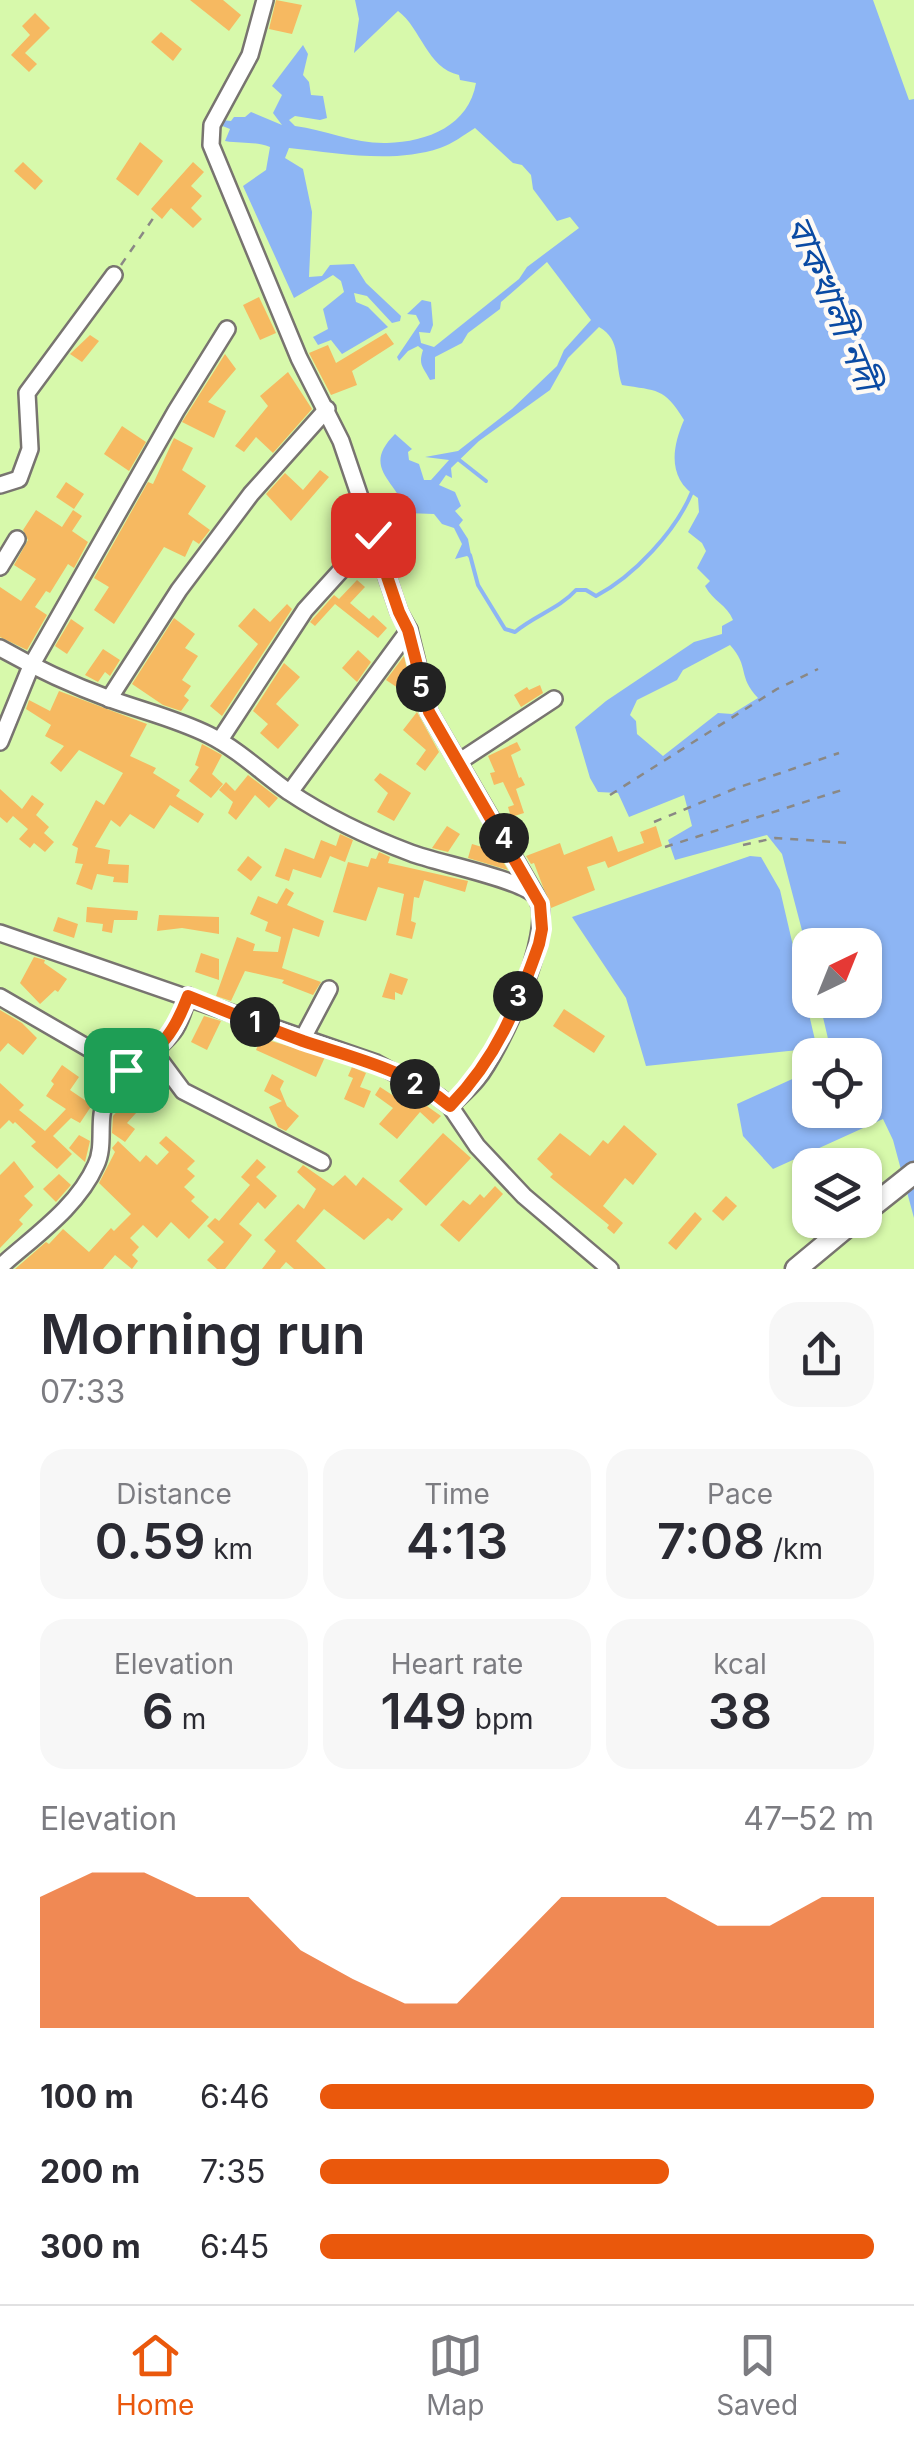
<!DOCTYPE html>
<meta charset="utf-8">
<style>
:root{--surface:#fff;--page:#f7f7f7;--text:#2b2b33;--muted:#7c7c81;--line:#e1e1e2;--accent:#ea580c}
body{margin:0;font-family:Inter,"Noto Sans Bengali",sans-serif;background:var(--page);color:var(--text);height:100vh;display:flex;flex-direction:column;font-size:38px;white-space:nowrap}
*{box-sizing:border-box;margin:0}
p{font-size:32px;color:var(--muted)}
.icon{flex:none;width:55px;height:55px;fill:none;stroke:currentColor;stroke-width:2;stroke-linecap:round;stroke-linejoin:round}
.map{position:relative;height:1269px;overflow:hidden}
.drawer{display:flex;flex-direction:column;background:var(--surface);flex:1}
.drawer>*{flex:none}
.needle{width:65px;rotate:43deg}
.buttons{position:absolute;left:792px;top:928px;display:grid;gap:20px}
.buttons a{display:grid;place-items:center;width:90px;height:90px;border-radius:20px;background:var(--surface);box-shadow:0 2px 8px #0004;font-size:50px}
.pin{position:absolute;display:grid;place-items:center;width:85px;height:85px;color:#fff;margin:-42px;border-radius:20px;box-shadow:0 5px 15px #0006}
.km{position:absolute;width:50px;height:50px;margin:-25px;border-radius:50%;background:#222;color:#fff;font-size:28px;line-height:50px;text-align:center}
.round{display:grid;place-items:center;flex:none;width:105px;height:105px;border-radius:30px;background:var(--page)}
.head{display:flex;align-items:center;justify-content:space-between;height:170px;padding:0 40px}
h1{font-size:55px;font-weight:600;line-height:75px}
.figures{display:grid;grid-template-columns:repeat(3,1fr);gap:15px;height:170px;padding:10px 40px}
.figures div{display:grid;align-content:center;border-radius:25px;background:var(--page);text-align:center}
.figures b{font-size:50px;font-weight:600}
.figures small{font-size:28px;font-weight:400}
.figures p{font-size:28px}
.chart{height:280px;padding:20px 40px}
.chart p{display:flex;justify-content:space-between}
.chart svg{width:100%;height:180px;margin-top:10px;fill:var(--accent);opacity:.7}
ul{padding:0 40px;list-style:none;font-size:32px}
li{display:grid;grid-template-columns:160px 120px 1fr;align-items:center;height:75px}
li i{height:25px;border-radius:12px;background:var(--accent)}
.dock{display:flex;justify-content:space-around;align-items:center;height:140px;border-top:2px solid var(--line);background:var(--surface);font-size:28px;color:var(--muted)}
.dock a{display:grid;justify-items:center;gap:5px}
.dock .active{color:var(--accent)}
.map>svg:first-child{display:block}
.green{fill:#d7f9ab;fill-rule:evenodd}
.water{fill:#8db5f4;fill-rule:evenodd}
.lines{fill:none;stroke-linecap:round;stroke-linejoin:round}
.stream{stroke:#8db5f4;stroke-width:4}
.building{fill:#f6b961}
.minor-casing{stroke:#787470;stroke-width:20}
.major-casing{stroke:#787470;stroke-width:25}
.path{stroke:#8a8885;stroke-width:2.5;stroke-dasharray:8 8;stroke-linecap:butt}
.minor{stroke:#fff;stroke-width:15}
.major{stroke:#fff;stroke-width:20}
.route-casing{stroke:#fff;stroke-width:20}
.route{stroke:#ea580c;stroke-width:12}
.labels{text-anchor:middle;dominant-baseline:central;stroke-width:9;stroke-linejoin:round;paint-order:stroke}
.water-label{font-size:35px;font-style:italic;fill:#0a4aa3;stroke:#fefaf5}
</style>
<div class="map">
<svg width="914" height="1269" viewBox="0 0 914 1269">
<rect width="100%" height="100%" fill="#fefaf5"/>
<!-- green -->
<path class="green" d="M0 0H914V1269H0ZM810 945H865V1000H810ZM810 1055H865V1110H810ZM810 1165H865V1220H810Z"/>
<!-- water -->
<g class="water">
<path d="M355 0H873L909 100 914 99V1218L893 1140 883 1119 773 1169 743 1136 737 1104 810 1071V1110H865V1055H815V1052L829 1043 819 1000H865V945H810V961L782 854 767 835 675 860 668 840 692 826 684 795 629 817 618 793 598 792 590 778 575 727 606 701 694 642 722 634V626L733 620C727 605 713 601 705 586L710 581 697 568 706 551 702 543 688 532 699 512 698 498C668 479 671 450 684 420 664 387 657 391 622 385 614 362 622 340 599 327L568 358 550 390 479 441 451 468 452 478 446 475 439 485 455 492 461 506 455 511 463 520 459 525 468 539 472 560 467 556 455 559 462 544 454 528 442 524 434 514 406 513C398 480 360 469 395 434L412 449 408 452 409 460 419 464 424 480H431L449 460 425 457 458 451 512 409 557 366 564 350 591 320 547 262 501 302 500 309 468 333 462 343 435 357V379L430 380C423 367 418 365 423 350L418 346 408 351 399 361 397 357 420 323 416 315 407 314 422 300 431 302 433 325 430 333 419 332 421 343 434 347 519 279 527 267 579 228 570 217 557 221 533 189 531 175 522 165 513 163 475 128C464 135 452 144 440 148 393 164 337 153 289 148L285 158 303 169 312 212 309 277 322 276 330 265 354 264 366 283 401 316 400 321 392 323 367 296 354 293 356 302 368 307 388 327 342 354 331 340 318 345 313 337 328 329 323 309 344 292 341 281 333 275 294 298 243 186 266 170 270 147C255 141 242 144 225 141L230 129 220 125 222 120 231 121 234 117H245L251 112 282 125 273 113 282 95 272 86 303 45 308 54 303 75 309 82 311 95 323 96 327 118 320 120 295 116 289 120 295 126C325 130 356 144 387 143 428 142 469 125 476 83L460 80 459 75C427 68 421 28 398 11L354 53 359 19ZM730 645C750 667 737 676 758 698L732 714 718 713 663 756 637 734 636 721 630 715 637 700 677 680 683 670Z"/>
<path d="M750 856 761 857 780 890 815 1040 808 1049 646 1066 626 998 572 917Z"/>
</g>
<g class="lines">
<!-- stream -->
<g class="stream">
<path d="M458 459 486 481"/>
<path d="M470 555 478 585 505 629 515 632C535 615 559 609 576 590H586L596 596C634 576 676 531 692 492"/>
</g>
</g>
<!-- building -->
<g class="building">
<path d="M190 0H223L241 15 229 31Z"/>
<path d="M276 0 302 5 292 34 269 29Z"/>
<path d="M35 13 50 28 25 53 37 64 29 72 11 55 30 35 22 26Z"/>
<path d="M161 32 182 49 173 61 151 42Z"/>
<path d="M140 142 163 161 138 196 116 179Z"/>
<path d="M23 162 43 181 35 190 14 171Z"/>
<path d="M193 162 204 172 191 186 202 196 191 208 202 219 193 228 171 208 162 219 151 209Z"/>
<path d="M259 297 276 333 260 340 243 305Z"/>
<path d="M386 333 394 344 352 371 357 385 331 395 309 353 328 345 336 363Z"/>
<path d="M90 335 99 341 82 362 70 354Z"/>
<path d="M225 354 236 369 208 402 226 411 214 438 182 422Z"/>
<path d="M288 372 312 409 273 453 256 437 244 452 235 446 268 406 260 396Z"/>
<path d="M122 426 146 442 129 471 104 454Z"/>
<path d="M174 438 193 448 182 470 206 486 188 514 210 530 199 544 193 540 185 557 164 547 114 624 94 610 109 587 94 578 148 482 153 484Z"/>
<path d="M320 470 329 477 291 521 266 494 285 473 303 490Z"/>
<path d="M66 482 84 494 74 509 56 497Z"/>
<path d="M36 510 62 527 73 510 82 516 72 531 88 542 74 568 68 564 50 593 46 591 35 607 47 615 27 650 0 637V587L21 601 36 579 14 565 28 540 23 530Z"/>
<path d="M357 580 365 587 350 603 369 619 373 615 387 628 378 638 335 604 315 626 310 622 334 595 339 599Z"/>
<path d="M287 604 292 609 222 716 210 706 258 644 238 626 254 608 270 622Z"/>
<path d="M174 618 195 634 185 648 198 656 182 680 191 686 184 696 189 700 181 711 163 705 132 684Z"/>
<path d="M71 619 84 628 67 654 55 646Z"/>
<path d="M103 649 120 660 110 676 105 672 98 682 85 675Z"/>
<path d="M358 650 371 662 357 682 342 668Z"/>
<path d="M404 656 409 679 401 690 386 680Z"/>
<path d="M284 663 300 677 276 704 299 725 278 749 260 733 268 724 253 711Z"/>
<path d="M540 685 543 693 521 707 514 695 527 687 529 690Z"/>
<path d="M59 691 147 724 130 756 156 768 153 773 180 790 176 796 204 814 198 823 170 805 154 829 130 814 120 827 111 820 95 847 110 850 108 864 129 865 128 883 113 882 114 877 97 874 92 890 76 884 83 864 75 863 78 848 72 845 96 800 104 805 123 773 79 750 61 772 50 763 64 746 45 736 51 725 26 709 29 700 50 711Z"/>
<path d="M417 712 439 752 425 771 416 764 426 750 403 730Z"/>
<path d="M517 742 521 750 511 755 519 778 521 777 525 785 516 789 524 813 511 817 508 807 514 805 503 782 494 785 490 773 495 772 488 756Z"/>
<path d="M202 744 222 755 212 774 223 784 211 798 189 781 199 767 195 765Z"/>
<path d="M380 773 411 793 394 821 377 812 388 793 374 780Z"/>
<path d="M248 775 278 798 269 808 255 795 236 820 228 813 233 802 219 790 226 782 235 791Z"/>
<path d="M0 789 22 809 32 795 44 804 36 815 49 827 44 833 54 842 45 852 34 843 30 848 19 839 28 829 13 816 7 823 0 817Z"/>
<path d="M447 826 460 834 448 852 432 848Z"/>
<path d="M656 826 662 846 608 868 605 861 587 867 595 890 551 908 534 863 531 864 526 856 560 843 564 855 612 836 618 852 644 843 640 832Z"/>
<path d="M340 834 353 840 345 862 330 856 321 878 293 869 289 881 275 876 285 848 314 859 321 840 336 846Z"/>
<path d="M483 842 493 845 508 870 468 858 472 844 482 847Z"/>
<path d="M379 852 390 857 388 863 468 881 465 892 424 880 419 898 414 897 411 921 416 923 412 939 396 935 404 894 378 887 366 921 333 912 348 862 368 867 371 858 376 859Z"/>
<path d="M248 856 262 867 251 881 237 870Z"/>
<path d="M286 888 294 893 287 905 324 921 319 937 293 928 282 968 321 982 313 995 282 983 284 980 245 971 231 1001 216 996 237 937 255 944 253 951 278 952 281 937 265 931 268 922 250 914 258 896 277 904Z"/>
<path d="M87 907 138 911 137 920H114L112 933 102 931 103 924 86 922Z"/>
<path d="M159 915 219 917V934L182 928 157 931Z"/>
<path d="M58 917 78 924 74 938 53 931Z"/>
<path d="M201 953 219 959V980L195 972Z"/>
<path d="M34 957 45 960 44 963 67 979 58 992 55 990 40 1004 20 983Z"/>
<path d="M390 973 408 979 402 995 395 992V1000L382 997Z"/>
<path d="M564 1009 605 1036 594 1053 553 1026Z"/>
<path d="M0 1010 22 1023 37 1038 23 1055 8 1043 0 1052Z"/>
<path d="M204 1016 221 1021 207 1050 191 1042Z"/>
<path d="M261 1038 325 1057 316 1077 256 1050Z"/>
<path d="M62 1065 79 1077 70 1090 92 1105 80 1123 71 1118 53 1136 72 1154 57 1169 31 1146 36 1142 15 1122 13 1124 9 1120 0 1129V1083L24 1105 19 1110 45 1131 66 1109 46 1096 54 1084 51 1081Z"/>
<path d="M352 1067 366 1073 360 1087 371 1091 364 1108 344 1099 353 1078 348 1076Z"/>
<path d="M272 1074 284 1081 280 1089 287 1106 299 1116 286 1131 278 1127 269 1107 282 1101 264 1091Z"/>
<path d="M380 1087 400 1100 407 1092 441 1116 433 1124 420 1112 397 1139 379 1124 393 1108 375 1095Z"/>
<path d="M135 1092 146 1102 127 1123 135 1129 125 1142 112 1133 113 1116Z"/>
<path d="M624 1125 657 1154 633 1185 625 1178 603 1206 623 1223 614 1234 607 1228 609 1225 550 1177 553 1174 537 1159 560 1133 590 1156 603 1140 608 1144Z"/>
<path d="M443 1133 471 1158 426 1206 399 1181Z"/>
<path d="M79 1135 90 1141 85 1162 69 1148Z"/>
<path d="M166 1136 195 1161 187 1169 195 1176 184 1187 195 1197 191 1201 209 1217 189 1239 171 1222 157 1238 143 1225 130 1238 139 1247 132 1255 138 1261 132 1269 115 1255 103 1269H15L46 1242 49 1244 63 1229 89 1252 111 1228 114 1231 131 1214 99 1183 115 1152 112 1148 118 1141 140 1162 146 1155 157 1165 169 1152 159 1143Z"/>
<path d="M257 1159 266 1167 256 1177 277 1196 265 1209 258 1202 239 1224 252 1235 225 1269H217L207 1260 224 1242 207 1226 215 1218 219 1221 250 1185 241 1177Z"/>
<path d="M14 1161 34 1187 24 1196 33 1205 19 1220 23 1224 0 1248V1252V1175Z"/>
<path d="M303 1165 333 1186 345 1175 356 1186 363 1177 403 1209 392 1221 388 1218 364 1240 324 1209 296 1241 326 1269H294L286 1262 280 1269H262L276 1251 264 1240 298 1204 304 1209 316 1189 297 1172Z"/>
<path d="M59 1174 71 1185 56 1202 43 1189Z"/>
<path d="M495 1186 503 1194 459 1242 440 1225 463 1200 470 1205 480 1194 484 1198Z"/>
<path d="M726 1196 737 1206 723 1221 712 1211Z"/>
<path d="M695 1212 702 1219 676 1250 668 1243Z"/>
</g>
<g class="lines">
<!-- minor casing -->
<g class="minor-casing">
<g id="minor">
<path d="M265 0 250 55 212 125 211 145 299 358 341 441 399 612 409 630 429 712 535 894"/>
<path d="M0 485 19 479 30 449 27 393 114 275"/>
<path d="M0 567 17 539"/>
<path d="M0 648C35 668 72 685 110 699 143 711 177 719 209 735 239 750 262 773 289 792 325 816 371 838 411 853 436 863 527 880 537 898 556 931 500 1051 477 1079 469 1089 459 1097 450 1106"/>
<path d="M109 699 179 590 251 494 327 409"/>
<path d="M220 740 305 610 373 535"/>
<path d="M0 742 31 666 176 411 227 329"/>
<path d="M460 761 554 699"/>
<path d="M290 792 409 630"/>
<path d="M0 933 376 1063 439 1097 450 1106 477 1146 524 1196 610 1269"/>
<path d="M0 997 126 1070"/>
<path d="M302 1040 329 989"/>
<path d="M154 1052 183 1091 322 1162"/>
<path d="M0 1267C33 1237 77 1208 96 1165 106 1144 96 1119 107 1097 124 1066 153 1058 173 1032 181 1022 184 1007 188 996"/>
</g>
</g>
<!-- major casing -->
<g class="major-casing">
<g id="major">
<path d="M865 1212 914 1173"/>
<path d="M796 1269 855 1220"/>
</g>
</g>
<!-- path -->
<g class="path">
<path d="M121 265 154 217"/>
<path d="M610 795 777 689 818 669"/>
<path d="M654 822 734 789 839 753"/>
<path d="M743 845 775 838 850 843"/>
<path d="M665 847 845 789"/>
</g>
<!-- minor -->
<use href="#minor" class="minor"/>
<!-- major -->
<use href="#major" class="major"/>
</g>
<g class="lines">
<!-- route casing -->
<g class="route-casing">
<path id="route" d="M126 1070C162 1047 173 1036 188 996 226 1011 264 1027 303 1041 354 1058 408 1070 450 1106 497 1058 517 1007 539 944L542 929 540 904 429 712 408 630 399 612 373 535"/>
</g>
<!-- route -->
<use href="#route" class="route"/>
</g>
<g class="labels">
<!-- water labels -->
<g class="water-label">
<text transform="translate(834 303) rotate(67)">বাকখালী নদী</text>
</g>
</g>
</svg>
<div class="buttons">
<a><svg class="needle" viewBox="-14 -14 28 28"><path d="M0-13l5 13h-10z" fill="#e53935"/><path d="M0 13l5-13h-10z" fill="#7c7c81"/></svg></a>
<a><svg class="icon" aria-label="locate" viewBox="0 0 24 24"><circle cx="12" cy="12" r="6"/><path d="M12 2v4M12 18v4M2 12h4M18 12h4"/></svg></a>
<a><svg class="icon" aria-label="layers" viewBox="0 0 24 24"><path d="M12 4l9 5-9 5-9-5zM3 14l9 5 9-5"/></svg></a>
</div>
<div class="pin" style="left:126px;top:1070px;background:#1e9e55"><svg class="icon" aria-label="arrive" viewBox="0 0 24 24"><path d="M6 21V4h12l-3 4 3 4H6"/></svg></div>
<div class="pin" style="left:373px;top:535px;background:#d93025"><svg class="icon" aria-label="check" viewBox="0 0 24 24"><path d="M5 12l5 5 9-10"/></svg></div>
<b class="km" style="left:255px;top:1022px">1</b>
<b class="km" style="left:415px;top:1084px">2</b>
<b class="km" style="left:518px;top:996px">3</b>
<b class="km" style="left:504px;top:838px">4</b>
<b class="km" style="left:421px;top:687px">5</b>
</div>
<section class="drawer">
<div class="head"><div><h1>Morning run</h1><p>07:33</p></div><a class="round"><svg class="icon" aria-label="share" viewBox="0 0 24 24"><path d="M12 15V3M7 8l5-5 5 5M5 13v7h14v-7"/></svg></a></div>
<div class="figures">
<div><p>Distance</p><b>0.59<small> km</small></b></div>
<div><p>Time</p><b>4:13</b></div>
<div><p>Pace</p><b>7:08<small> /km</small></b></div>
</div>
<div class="figures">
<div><p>Elevation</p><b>6<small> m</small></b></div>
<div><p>Heart rate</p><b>149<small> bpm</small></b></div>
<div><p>kcal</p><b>38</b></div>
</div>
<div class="chart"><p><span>Elevation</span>47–52 m</p>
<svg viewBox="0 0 160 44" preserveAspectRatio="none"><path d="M0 44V12L10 6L20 6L30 12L40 12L50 25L60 32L70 38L80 38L90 25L100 12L110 12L120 12L130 19L140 19L150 12L160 12V44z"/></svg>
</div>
<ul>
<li><b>100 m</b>6:46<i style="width:100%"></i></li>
<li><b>200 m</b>7:35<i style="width:63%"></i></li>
<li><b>300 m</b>6:45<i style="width:100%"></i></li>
</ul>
</section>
<nav class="dock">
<a class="active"><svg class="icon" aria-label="home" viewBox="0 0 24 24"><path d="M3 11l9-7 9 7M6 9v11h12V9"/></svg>Home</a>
<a><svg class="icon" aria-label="map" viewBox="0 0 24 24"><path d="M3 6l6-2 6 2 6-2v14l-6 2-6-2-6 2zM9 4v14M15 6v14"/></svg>Map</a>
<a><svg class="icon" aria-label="saved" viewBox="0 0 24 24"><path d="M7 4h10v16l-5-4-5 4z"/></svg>Saved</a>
</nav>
